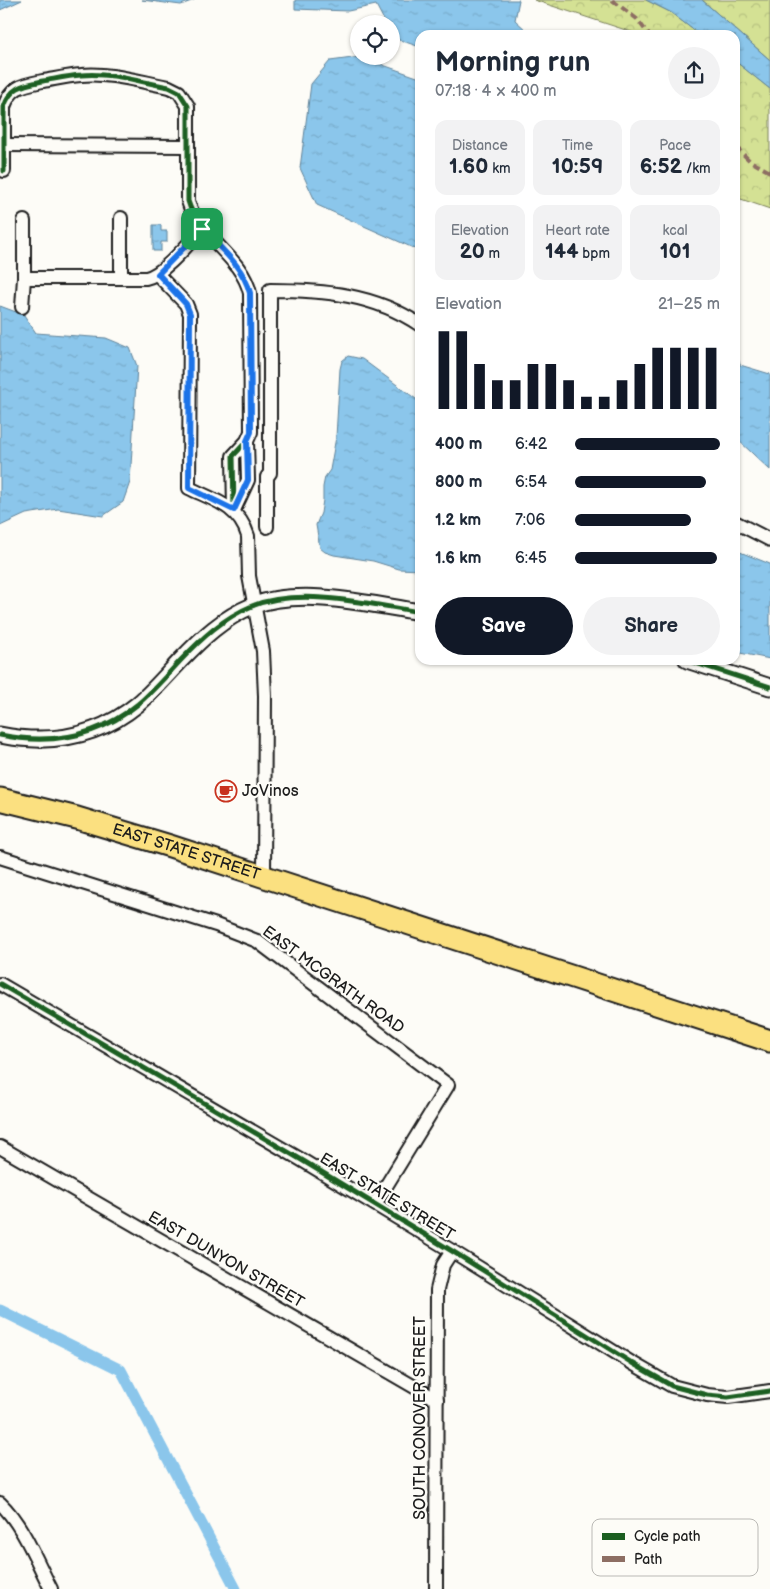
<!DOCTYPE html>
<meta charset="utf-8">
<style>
:root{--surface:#fff;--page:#f2f2f3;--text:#1f2937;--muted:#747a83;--accent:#111827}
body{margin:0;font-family:"Balsamiq Sans",sans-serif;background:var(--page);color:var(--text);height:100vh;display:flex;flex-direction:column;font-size:19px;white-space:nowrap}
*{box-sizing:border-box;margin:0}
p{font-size:16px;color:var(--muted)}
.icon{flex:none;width:28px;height:28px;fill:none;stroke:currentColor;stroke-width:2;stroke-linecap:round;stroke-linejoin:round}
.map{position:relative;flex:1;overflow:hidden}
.sheet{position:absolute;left:415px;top:30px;width:325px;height:635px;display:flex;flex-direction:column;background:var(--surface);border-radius:15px;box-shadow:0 1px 4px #0004}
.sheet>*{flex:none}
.tools{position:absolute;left:350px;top:15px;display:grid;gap:10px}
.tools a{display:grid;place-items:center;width:50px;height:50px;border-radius:50%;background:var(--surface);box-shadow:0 1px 4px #0004;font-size:25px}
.pin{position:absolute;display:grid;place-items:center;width:42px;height:42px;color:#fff;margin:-21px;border-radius:10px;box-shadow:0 2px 8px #0006}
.round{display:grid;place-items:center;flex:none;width:52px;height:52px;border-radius:26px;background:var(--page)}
.headline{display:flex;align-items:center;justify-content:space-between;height:85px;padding:0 20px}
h1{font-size:28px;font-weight:600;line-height:38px}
.figures{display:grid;grid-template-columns:repeat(3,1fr);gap:8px;height:85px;padding:5px 20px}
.figures div{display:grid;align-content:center;border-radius:12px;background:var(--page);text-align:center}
.figures b{font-size:21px;font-weight:600}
.figures small{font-size:14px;font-weight:400}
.figures p{font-size:14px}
.chart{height:140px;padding:10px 20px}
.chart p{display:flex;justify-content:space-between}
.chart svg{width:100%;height:90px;margin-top:5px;stroke:var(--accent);stroke-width:6}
.cta{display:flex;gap:10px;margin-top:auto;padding:10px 20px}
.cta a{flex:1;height:58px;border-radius:30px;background:var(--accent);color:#fff;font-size:20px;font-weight:600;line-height:58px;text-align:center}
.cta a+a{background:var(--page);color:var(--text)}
ul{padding:0 20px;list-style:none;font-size:16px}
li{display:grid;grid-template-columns:80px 60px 1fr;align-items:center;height:38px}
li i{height:12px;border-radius:6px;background:var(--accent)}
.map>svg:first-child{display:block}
.forest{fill:url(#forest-crowns);stroke:#787e58}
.water{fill:url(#water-ripples);stroke:#5f8298}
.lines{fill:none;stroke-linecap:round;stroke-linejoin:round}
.canal{stroke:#8bc6eb;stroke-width:11}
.minor-casing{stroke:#1c1c1c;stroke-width:16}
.tertiary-casing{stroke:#1c1c1c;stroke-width:19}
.trunk-casing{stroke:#1c1c1c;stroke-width:25}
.minor{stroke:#fdfcf7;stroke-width:12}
.tertiary{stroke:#fdfcf7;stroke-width:15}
.trunk{stroke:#fbe080;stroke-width:21}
.quiet{stroke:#8d6e63;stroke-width:4;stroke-dasharray:8 4;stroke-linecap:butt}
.cycleway-casing{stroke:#fdfcf7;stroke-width:8}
.cycleway{stroke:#1b5e20;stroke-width:5}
.route-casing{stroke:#fff;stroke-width:10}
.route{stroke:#1a73e8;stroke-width:6}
.labels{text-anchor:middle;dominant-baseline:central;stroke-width:4.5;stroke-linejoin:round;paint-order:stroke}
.poi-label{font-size:16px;fill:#1c1c1c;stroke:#fdfcf7;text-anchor:start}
.street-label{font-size:16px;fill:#1c1c1c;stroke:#fdfcf7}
.key{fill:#fdfcf7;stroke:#bab9b5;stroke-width:1}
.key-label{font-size:14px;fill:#1c1c1c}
</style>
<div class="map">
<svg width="770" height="1589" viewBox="0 0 770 1589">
<defs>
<pattern id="forest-crowns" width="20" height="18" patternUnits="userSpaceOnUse" patternTransform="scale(1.25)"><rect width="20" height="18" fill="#d4e194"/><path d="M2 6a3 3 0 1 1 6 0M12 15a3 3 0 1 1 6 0" fill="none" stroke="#b5c07f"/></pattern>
<pattern id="water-ripples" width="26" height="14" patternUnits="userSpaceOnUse" patternTransform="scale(1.25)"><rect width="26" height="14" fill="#8bc6eb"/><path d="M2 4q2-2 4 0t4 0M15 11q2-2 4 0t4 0" fill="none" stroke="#77aac9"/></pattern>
</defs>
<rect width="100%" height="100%" fill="#fdfcf7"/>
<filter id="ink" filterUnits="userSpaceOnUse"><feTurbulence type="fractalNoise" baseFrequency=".02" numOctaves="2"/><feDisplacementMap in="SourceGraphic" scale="10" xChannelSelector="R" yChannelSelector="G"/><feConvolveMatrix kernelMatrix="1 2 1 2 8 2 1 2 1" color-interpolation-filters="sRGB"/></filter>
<g filter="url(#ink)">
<!-- forest -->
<g class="forest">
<path d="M534 0H646L670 12 700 35H641Z"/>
<path d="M702 0H770V60Z"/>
<path d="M735 61 770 89V209L735 197Z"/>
</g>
<!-- water -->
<g class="water">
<path d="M0 0H22L0 10Z"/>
<path d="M142 0H194L181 5Z"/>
<path d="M295 0H519L515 20 527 31V35H420V47L394 38 391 33V24H386L376 5 348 11 295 9Z"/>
<path d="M646 0H702L770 60V89L735 61V35H700L670 12Z"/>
<path d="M360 57 420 78V251L317 205 300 168 311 84 330 61Z"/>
<path d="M153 225H161V231H167V242H161V251H153Z"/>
<path d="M0 306 24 315 36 333 106 338 130 348 137 366 130 482 123 502 103 516 58 509 26 514 0 526Z"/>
<path d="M735 348 740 365 770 374V470L735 437Z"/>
<path d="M348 356 362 359 420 402V570L399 569 373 561 334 555 325 552 320 548 316 525 321 513 323 500V487L325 477 330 470 336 437 340 369 342 361Z"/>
<path d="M735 550 770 564V659L735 652Z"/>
</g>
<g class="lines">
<!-- canal -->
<path class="canal" d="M0 1310 121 1370 236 1589"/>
<!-- minor casing -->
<g class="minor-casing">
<g id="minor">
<path d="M4 145 188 146"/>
<path d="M4 171V107C11 86 23 85 43 81 55 79 68 76 81 75 110 72 141 82 169 87L179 92 188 106V201C199 239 241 255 250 293L251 432 247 441 233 456 234 510 248 480 247 441"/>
<path d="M121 218V278"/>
<path d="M157 274 186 304 190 314 189 488C214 500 239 506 248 536L249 576 263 651 265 696 264 878"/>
<path d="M24 278H146C164 274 189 243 202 229"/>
<path d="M22 307 24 278V221"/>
<path d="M735 522 770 540"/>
<path d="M267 527V477L270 473V290C323 290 375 294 420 325"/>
<path d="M0 857 216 925 257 941 448 1085 375 1204"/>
<path d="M0 984 300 1159 452 1251 632 1363 672 1386 707 1395 728 1397 770 1391"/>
<path d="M0 1147 437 1400"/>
<path d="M0 1503C23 1525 36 1560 51 1589"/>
<path d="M436 1589 437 1290 443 1265 452 1251"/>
</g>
</g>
<!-- tertiary casing -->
<g class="tertiary-casing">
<g id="tertiary">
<path d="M687 660 770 687"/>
<path d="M0 735C50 745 98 737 138 704 153 691 167 675 180 661 202 638 223 618 252 606 299 587 371 604 420 612"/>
</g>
</g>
<!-- trunk casing -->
<g class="trunk-casing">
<g id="trunk">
<path id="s1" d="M0 799 77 818 170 846 770 1041"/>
</g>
</g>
<!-- minor -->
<use href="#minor" class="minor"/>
<!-- tertiary -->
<use href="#tertiary" class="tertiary"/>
<!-- trunk -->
<use href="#trunk" class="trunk"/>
<!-- quiet -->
<g class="quiet">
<path d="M612 0 637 19 649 35"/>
<path d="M735 146 750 161 770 172"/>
</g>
<!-- cycleway casing -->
<g class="cycleway-casing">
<g id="cycleway">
<path d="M4 171V107C11 86 23 85 43 81 55 79 68 76 81 75 110 72 141 82 169 87L179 92 188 106V201C199 239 241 255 250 293L251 432 247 441 233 456 234 510 248 480 247 441"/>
<path d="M687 660 770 687"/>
<path d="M0 735C50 745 98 737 138 704 153 691 167 675 180 661 202 638 223 618 252 606 299 587 371 604 420 612"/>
<path d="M0 984 300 1159 452 1251 632 1363 672 1386 707 1395 728 1397 770 1391"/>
</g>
</g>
<!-- cycleway -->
<use href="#cycleway" class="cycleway"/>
</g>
</g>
<g class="lines" filter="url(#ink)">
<!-- route casing -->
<g class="route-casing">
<path id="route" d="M202 229C221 249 243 266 250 293L251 432 247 441 248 480 234 510 189 488 190 314 186 304 158 274Z"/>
</g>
<!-- route -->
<use href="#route" class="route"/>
</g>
<!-- icons -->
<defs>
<g id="cafe-ring" transform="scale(1.125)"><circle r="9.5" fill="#fdfcf7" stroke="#c8321e" stroke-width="1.5"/><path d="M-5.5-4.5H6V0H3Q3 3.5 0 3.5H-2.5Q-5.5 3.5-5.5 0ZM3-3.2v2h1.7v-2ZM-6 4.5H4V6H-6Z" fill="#c8321e"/></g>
</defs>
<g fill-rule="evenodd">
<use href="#cafe-ring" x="226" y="791"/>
</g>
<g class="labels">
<!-- poi labels -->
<g class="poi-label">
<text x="242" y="791">JoVinos</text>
</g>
<!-- street labels -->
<g class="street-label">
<text stroke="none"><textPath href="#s1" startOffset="194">EAST STATE STREET</textPath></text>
<text transform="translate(333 980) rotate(36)">EAST MCGRATH ROAD</text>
<text transform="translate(387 1197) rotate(31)">EAST STATE STREET</text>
<text transform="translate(226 1260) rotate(30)">EAST DUNYON STREET</text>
<text transform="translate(420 1418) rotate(-90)">SOUTH CONOVER STREET</text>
</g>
</g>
<!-- legend -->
<rect x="592" y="1519" width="166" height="57" rx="8" class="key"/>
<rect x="602" y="1533" width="23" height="7" fill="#1b5e20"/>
<rect x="602" y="1556" width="23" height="6" fill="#8d6e63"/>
<g class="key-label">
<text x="634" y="1541">Cycle path</text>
<text x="634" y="1564">Path</text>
</g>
</svg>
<div class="tools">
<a><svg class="icon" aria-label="locate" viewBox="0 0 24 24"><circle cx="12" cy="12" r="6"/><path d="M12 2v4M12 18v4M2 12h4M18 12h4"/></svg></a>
</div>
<div class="pin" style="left:202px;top:229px;background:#1e9e55"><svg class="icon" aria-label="arrive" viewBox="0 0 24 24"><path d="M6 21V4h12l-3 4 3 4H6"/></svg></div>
<section class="sheet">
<div class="headline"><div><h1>Morning run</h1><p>07:18 · 4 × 400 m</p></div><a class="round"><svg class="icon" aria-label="share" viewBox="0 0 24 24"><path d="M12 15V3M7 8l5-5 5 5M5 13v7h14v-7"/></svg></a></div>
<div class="figures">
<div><p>Distance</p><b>1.60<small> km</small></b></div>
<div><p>Time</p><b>10:59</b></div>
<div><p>Pace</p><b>6:52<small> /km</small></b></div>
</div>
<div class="figures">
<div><p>Elevation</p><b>20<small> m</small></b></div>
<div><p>Heart rate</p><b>144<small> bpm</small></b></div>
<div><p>kcal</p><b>101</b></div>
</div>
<div class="chart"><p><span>Elevation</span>21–25 m</p>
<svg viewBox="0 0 160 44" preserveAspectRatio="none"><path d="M5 44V6M15 44V6M25 44V22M35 44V30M45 44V30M55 44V22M65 44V22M75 44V30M85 44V38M95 44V38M105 44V30M115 44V22M125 44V14M135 44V14M145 44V14M155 44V14"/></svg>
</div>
<ul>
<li><b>400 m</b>6:42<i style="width:100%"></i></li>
<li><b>800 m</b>6:54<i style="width:90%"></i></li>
<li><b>1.2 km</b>7:06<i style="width:80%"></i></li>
<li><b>1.6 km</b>6:45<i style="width:98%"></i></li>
</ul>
<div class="cta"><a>Save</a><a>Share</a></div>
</section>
</div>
